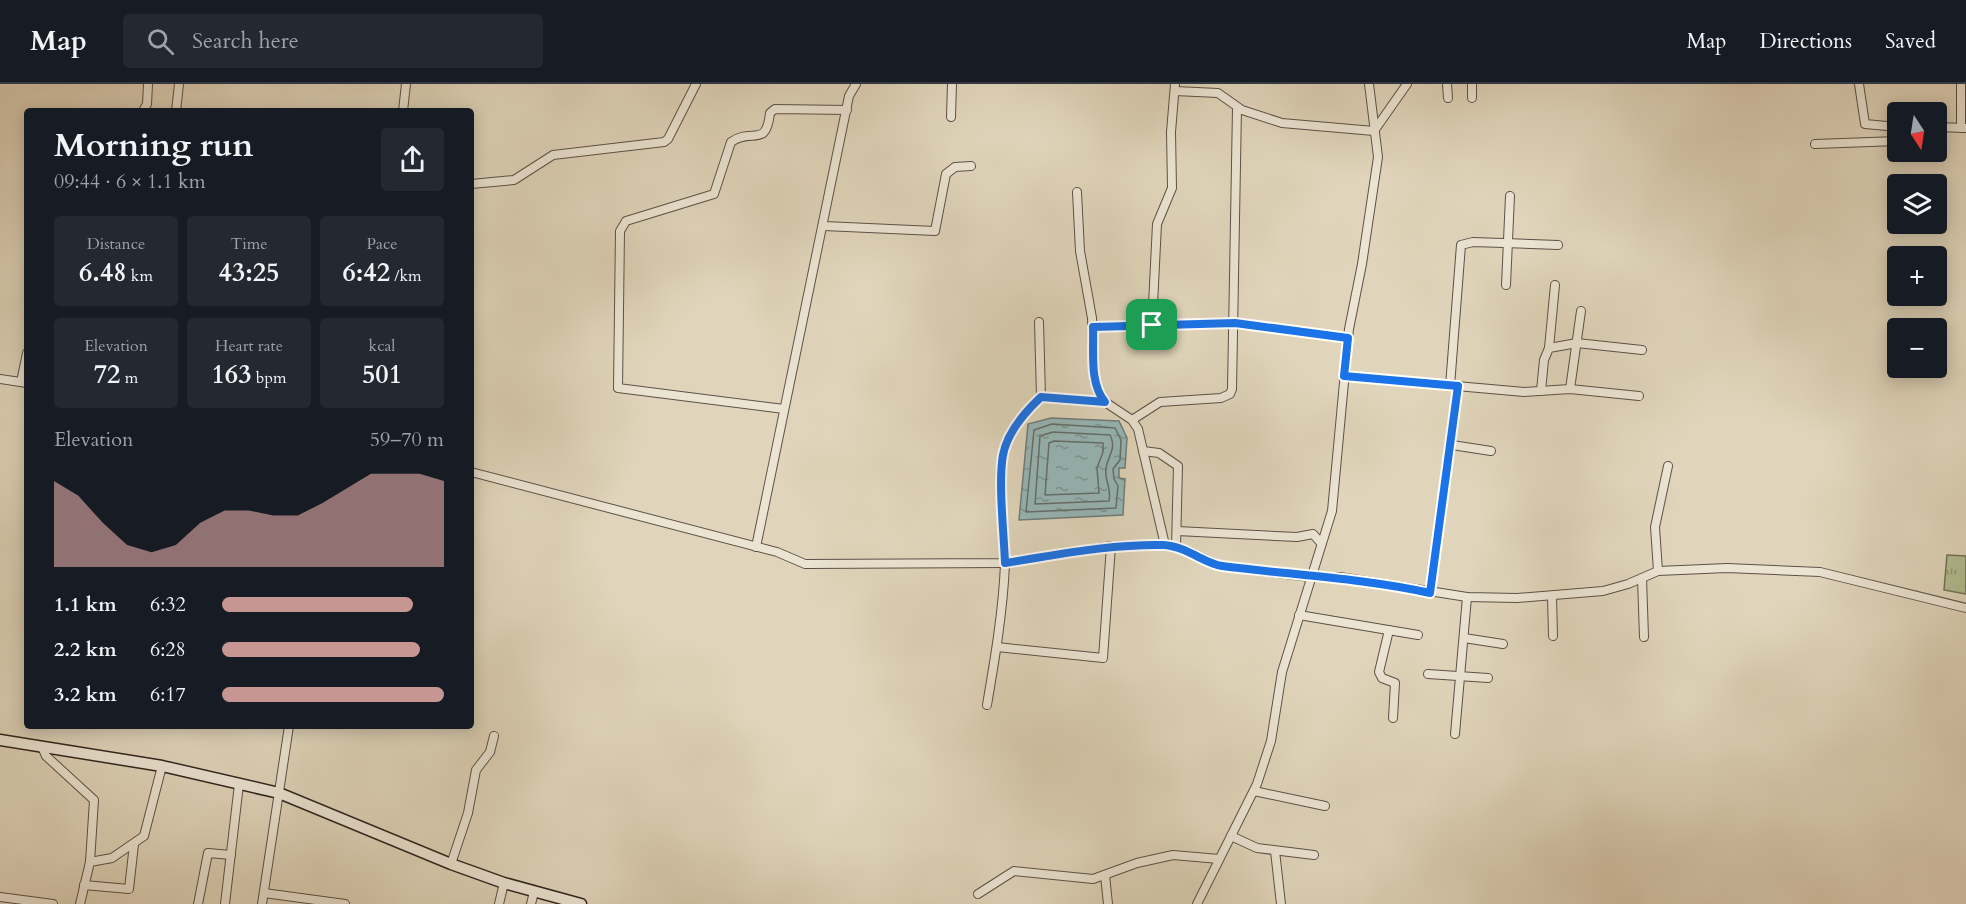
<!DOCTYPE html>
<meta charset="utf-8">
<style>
:root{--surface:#171b24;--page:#242831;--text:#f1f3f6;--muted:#9ea1a6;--line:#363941;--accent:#c59692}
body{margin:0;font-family:Cardo,serif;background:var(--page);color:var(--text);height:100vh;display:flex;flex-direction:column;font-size:22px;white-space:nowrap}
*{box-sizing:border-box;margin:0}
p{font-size:20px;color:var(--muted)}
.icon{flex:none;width:33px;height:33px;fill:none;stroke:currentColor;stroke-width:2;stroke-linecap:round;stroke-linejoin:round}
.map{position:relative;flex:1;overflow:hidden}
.sheet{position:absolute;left:24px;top:24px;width:450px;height:621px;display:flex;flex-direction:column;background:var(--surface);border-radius:6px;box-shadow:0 3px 15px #0003}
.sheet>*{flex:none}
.needle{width:39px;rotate:168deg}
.tools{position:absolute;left:1887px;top:18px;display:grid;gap:12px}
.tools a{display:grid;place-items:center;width:60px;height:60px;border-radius:6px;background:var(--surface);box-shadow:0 3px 15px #0003;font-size:30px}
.pin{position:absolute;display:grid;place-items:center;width:51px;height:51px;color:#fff;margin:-26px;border-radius:12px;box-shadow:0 3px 9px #0006}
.round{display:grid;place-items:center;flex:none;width:63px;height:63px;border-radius:6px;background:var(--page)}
.overview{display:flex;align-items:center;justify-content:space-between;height:102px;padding:0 30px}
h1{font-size:33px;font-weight:600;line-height:45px}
.figures{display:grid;grid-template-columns:repeat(3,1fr);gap:9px;height:102px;padding:6px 30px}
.figures div{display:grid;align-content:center;border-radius:6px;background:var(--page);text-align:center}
.figures b{font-size:26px;font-weight:600}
.figures small{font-size:16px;font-weight:400}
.figures p{font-size:16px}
.chart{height:168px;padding:12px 30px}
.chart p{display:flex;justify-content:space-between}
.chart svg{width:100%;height:108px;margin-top:6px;fill:var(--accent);opacity:.7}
ul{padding:0 30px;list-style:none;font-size:20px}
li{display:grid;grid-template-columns:96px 72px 1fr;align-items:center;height:45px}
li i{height:15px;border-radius:8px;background:var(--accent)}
header{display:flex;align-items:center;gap:36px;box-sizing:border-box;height:84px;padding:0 30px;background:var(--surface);border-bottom:2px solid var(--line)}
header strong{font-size:28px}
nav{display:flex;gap:33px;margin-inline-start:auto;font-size:21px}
.search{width:420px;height:54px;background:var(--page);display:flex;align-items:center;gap:15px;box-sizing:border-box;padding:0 21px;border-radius:6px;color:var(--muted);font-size:22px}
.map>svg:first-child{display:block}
.grass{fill:url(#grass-tufts);stroke:#727158;stroke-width:1.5}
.water{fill:url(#water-ripples);stroke:#6e7d7b;stroke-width:1.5}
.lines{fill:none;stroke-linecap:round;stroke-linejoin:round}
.shore{stroke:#646e6c;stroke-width:1.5}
.street-casing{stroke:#5d5147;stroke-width:10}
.secondary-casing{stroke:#312520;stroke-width:13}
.street{stroke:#ebe4d3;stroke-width:8}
.secondary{stroke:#ebe4d3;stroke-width:10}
.route-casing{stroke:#fff;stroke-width:12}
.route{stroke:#1a73e8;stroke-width:8}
</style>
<header>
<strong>Map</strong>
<div class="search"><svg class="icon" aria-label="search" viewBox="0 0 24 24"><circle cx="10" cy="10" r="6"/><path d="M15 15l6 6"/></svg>Search here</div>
<nav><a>Map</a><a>Directions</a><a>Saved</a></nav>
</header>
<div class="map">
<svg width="1966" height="820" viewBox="0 0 1966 820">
<defs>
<pattern id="grass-tufts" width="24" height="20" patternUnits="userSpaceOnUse" patternTransform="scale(1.5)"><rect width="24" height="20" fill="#b2bd90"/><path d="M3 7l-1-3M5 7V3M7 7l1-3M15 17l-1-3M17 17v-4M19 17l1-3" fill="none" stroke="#919975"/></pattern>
<pattern id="water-ripples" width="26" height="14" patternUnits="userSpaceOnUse" patternTransform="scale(1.5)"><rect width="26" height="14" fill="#96b7b7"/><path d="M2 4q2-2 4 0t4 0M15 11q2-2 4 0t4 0" fill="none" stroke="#7b9594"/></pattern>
</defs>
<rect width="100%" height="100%" fill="#e0d5bb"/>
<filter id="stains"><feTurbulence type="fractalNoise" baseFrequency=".00333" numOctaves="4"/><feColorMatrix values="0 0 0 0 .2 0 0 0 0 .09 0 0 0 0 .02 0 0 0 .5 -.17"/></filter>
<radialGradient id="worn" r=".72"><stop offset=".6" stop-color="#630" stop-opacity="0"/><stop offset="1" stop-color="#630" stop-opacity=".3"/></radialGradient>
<!-- grass -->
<path class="grass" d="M1947 471 1966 472V510L1944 506Z"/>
<!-- water -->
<path class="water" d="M1051 334 1119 337 1127 354 1125 384H1119V394L1125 395 1123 431 1019 436 1028 340Z"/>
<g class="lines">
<!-- shore -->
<g class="shore">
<path d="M1052 340 1115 344 1121 356 1120 376 1113 385 1114 395 1118 402 1116 424 1026 428 1034 346Z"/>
<path d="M1053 348 1110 351C1117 365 1108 371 1106 384 1104 396 1112 405 1109 417L1035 420 1040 352Z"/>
<path d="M1054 357 1103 359V368L1097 384 1099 409 1045 411 1049 359Z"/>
</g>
<!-- street casing -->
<g class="street-casing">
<g id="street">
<path d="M1447 0 1448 14"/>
<path d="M1472 0V14"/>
<path d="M1859 0 1865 40 1898 43"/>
<path d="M1961 0V44"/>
<path d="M1175 7 1218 9 1242 26 1282 39 1374 47 1407 0"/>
<path d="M143 27 147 20 148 0"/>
<path d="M176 27 179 0"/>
<path d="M403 27 406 0"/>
<path d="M951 33 952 0"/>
<path d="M1936 43 1965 44"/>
<path d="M1815 60 1898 57"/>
<path d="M471 100 514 96 553 71 664 58 668 55 696 0"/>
<path d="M1077 108 1080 167 1092 234 1094 295 1098 308 1105 318 1132 336 1138 345 1165 461"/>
<path d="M824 142 935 147 946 90 955 83 971 82"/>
<path d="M1506 201 1510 112"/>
<path d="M1039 238 1041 313"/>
<path d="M1152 241 1157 140 1172 104 1171 48 1175 0"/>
<path d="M1093 243 1235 239 1348 254"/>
<path d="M1549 264 1555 201"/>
<path d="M1344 292 1524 308 1570 305 1639 312"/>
<path d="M0 295 27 299"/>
<path d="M21 298 27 269"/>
<path d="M1450 302 1461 161 1473 158 1558 161"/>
<path d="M1570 305 1581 227"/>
<path d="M1541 307 1544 276 1549 264 1577 259 1642 266"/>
<path d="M784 325 618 304 620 147 626 137 714 110 731 58C752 43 766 65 770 29L775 25 847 26"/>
<path d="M1132 336 1160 318 1221 314 1230 310 1232 305 1237 24"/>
<path d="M1452 361 1491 367"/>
<path d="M1143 367 1159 369 1178 382 1176 463"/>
<path d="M471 388 777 468 805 480 1005 479 1111 462 1165 461 1190 468 1220 482 1310 493H1340L1467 513 1517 514 1603 507 1628 500 1658 487 1727 484 1820 488 1966 524"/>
<path d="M1177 447 1297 453 1313 450 1321 459"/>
<path d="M756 463 849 12 856 0"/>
<path d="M1658 487 1655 443 1668 382"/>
<path d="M1642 494 1644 553"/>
<path d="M1430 509 1458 302"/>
<path d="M1552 512 1553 552"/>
<path d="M1299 531 1418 551"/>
<path d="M1389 546 1379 588 1382 594 1395 599 1393 634"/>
<path d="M1464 554 1503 560"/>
<path d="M997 563 1103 574 1111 462"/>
<path d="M1428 590 1488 594"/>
<path d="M987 621C995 574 1003 527 1005 480 1006 447 996 400 1003 370 1008 348 1025 328 1041 313L1105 318"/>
<path d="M1455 650 1467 513"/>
<path d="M42 663 46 672 94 716 90 778"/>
<path d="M1254 707 1325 722"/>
<path d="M1231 752 1257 764 1314 771"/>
<path d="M1275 767 1281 820"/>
<path d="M451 780 468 729 476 686 490 668 494 652"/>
<path d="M1105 791 1108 820"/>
<path d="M84 801 129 805 134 760"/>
<path d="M264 809 345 820"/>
<path d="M978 810 1014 787 1093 795 1137 779 1173 771 1219 775"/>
<path d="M0 813 53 820"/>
<path d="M80 820 90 778 112 774 144 752 162 682"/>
<path d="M198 820 208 769 231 771"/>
<path d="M225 820 239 700"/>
<path d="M262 820 289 642"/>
<path d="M499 820 504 799"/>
<path d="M531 820 534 808"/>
<path d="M1197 820 1257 700 1271 657 1282 588 1332 427 1349 245 1362 180 1378 73 1369 0"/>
</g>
</g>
<!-- secondary casing -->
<g class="secondary-casing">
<path id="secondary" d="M0 656 162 682 279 709 451 780 504 799 581 820"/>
</g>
<!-- street -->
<use href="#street" class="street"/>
<!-- secondary -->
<use href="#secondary" class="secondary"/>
</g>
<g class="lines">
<!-- route casing -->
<g class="route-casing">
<path id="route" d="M1235 239 1348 254 1344 292 1458 302 1430 509C1361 494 1292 491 1222 482 1205 480 1186 462 1163 461 1109 460 1057 471 1005 479 1004 450 998 398 1003 371 1007 349 1025 328 1041 313L1105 318C1089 299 1094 267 1093 243Z"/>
</g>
<!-- route -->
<use href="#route" class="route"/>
</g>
<rect width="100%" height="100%" filter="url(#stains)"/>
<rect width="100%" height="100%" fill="url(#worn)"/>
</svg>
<div class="tools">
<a><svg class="needle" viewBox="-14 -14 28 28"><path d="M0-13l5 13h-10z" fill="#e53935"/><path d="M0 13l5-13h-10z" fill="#9ea1a6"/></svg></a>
<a><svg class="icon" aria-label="layers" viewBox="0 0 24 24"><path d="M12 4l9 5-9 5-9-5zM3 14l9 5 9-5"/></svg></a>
<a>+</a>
<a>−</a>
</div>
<div class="pin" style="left:1152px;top:241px;background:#1e9e55"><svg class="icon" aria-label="arrive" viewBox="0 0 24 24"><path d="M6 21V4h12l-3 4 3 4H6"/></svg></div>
<section class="sheet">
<div class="overview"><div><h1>Morning run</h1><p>09:44 · 6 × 1.1 km</p></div><a class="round"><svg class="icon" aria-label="share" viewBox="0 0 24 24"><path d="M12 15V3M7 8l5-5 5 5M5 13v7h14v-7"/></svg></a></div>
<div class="figures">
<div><p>Distance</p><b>6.48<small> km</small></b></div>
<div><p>Time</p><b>43:25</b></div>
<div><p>Pace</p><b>6:42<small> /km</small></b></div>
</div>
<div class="figures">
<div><p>Elevation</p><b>72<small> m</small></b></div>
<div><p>Heart rate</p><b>163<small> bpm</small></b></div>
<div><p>kcal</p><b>501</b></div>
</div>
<div class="chart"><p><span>Elevation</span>59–70 m</p>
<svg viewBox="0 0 160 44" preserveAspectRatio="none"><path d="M0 44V9L10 15L20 26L30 35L40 38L50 35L60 26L70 21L80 21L90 23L100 23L110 18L120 12L130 6L140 6L150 6L160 9V44z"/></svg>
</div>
<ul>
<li><b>1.1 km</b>6:32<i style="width:86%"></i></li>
<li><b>2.2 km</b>6:28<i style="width:89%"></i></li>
<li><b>3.2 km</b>6:17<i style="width:100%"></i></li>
</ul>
</section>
</div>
